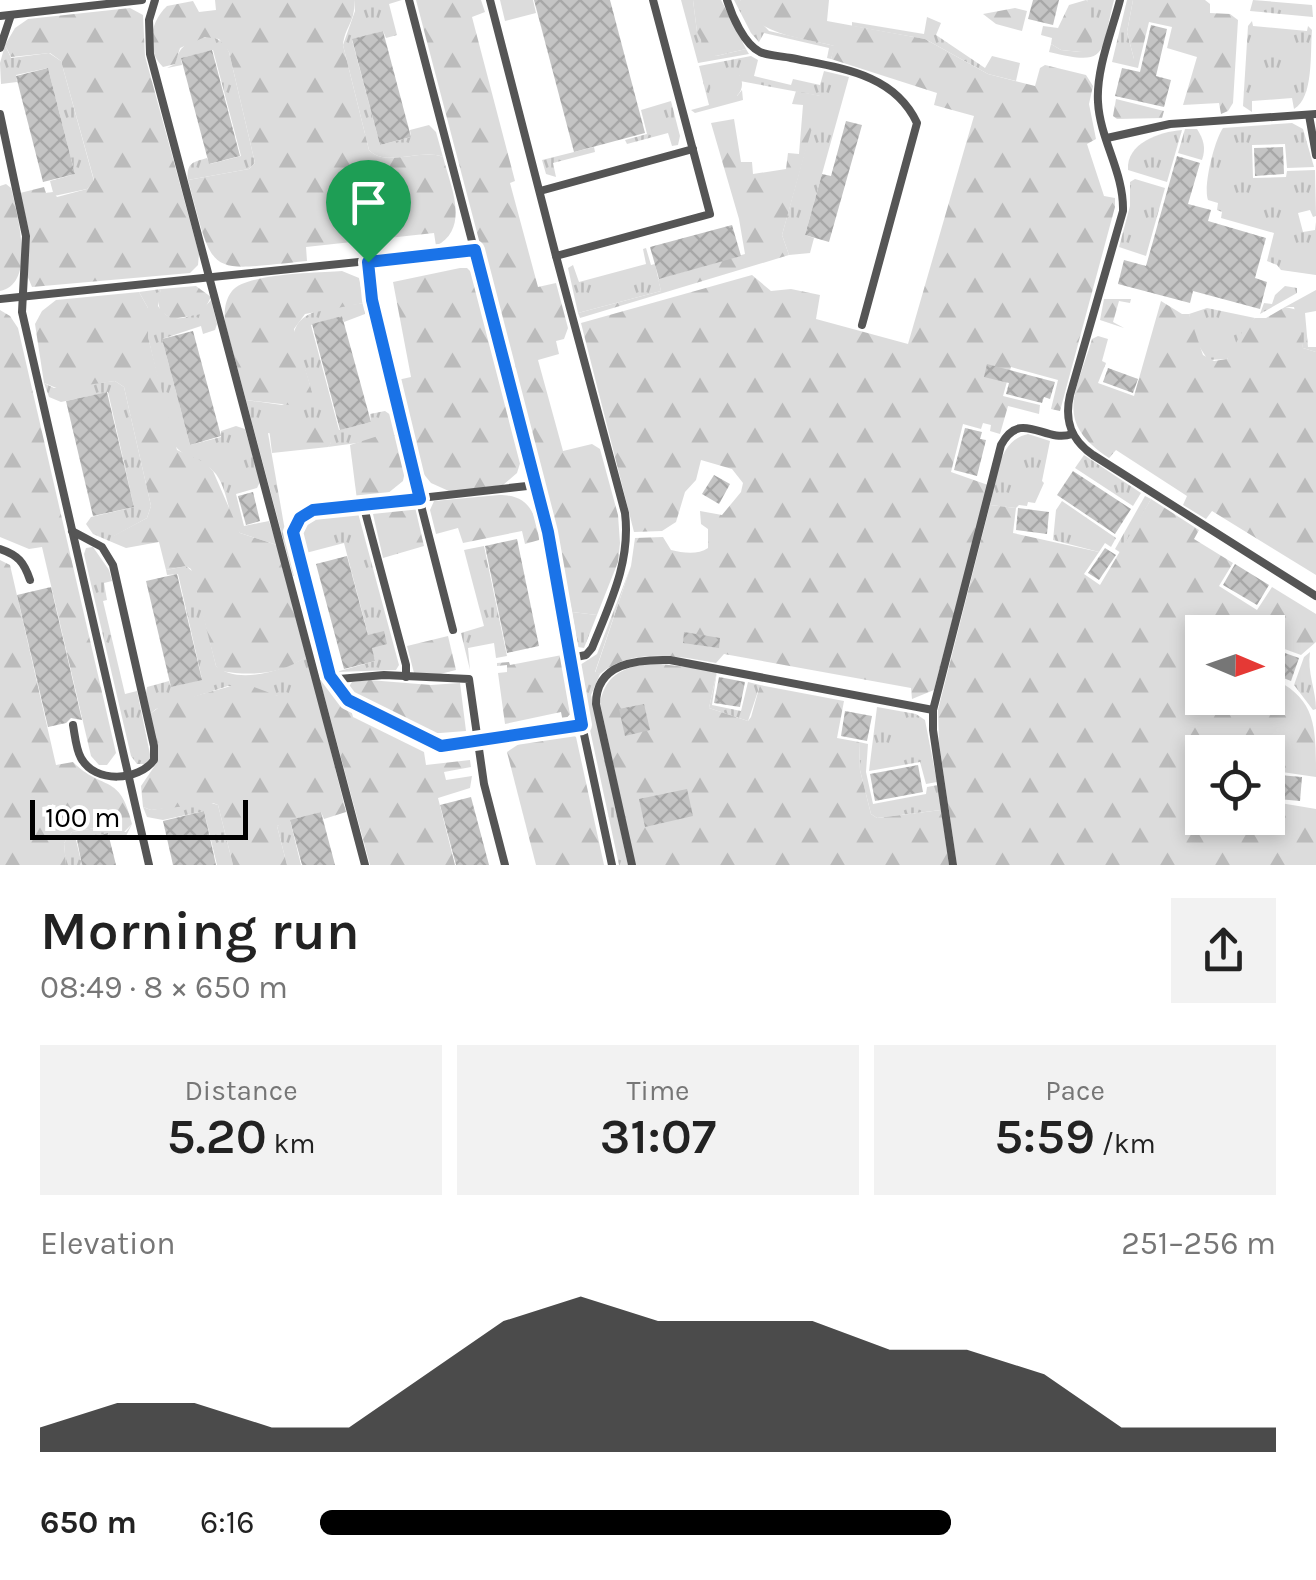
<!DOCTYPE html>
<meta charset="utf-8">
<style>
:root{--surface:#fff;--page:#f2f2f2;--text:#222;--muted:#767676;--accent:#000}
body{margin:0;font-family:Karla,sans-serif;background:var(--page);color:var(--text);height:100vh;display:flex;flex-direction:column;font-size:38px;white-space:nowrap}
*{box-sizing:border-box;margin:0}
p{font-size:32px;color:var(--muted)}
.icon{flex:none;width:55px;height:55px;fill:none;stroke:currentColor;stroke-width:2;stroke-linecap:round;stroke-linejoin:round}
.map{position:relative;height:865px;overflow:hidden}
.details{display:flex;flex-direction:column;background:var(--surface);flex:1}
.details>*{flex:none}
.needle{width:65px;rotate:92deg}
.tools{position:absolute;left:1185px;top:615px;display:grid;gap:20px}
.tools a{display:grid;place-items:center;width:100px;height:100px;border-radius:0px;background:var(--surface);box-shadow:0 5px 15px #0003;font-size:50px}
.scale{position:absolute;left:30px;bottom:25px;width:218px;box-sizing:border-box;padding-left:10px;border:5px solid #000;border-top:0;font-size:28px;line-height:35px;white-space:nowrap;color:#000;-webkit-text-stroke:8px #fff;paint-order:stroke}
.pin{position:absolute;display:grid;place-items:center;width:85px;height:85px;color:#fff;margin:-102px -42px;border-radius:50% 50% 50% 0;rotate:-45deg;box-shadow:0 0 10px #0007}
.pin .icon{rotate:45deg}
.round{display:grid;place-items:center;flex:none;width:105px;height:105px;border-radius:0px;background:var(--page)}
.summary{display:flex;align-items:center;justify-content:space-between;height:170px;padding:0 40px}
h1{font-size:55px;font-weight:600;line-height:75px}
.metrics{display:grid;grid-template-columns:repeat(3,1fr);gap:15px;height:170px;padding:10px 40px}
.metrics div{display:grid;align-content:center;border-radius:0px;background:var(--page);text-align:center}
.metrics b{font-size:50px;font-weight:600}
.metrics small{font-size:28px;font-weight:400}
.metrics p{font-size:28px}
.chart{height:280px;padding:20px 40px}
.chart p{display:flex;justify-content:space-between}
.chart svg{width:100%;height:180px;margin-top:10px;fill:var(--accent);opacity:.7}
ul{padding:0 40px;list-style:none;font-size:32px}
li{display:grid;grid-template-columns:160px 120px 1fr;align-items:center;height:75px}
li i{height:25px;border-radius:12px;background:var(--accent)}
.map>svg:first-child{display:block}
.grass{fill:url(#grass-tufts)}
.forest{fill:url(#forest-firs)}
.building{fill:url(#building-cross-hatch)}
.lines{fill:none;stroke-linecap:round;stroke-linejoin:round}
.service{stroke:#555;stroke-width:8}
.route-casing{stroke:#fff;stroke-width:20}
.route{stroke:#1a73e8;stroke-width:12}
</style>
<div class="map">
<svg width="1316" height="865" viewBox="0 0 1316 865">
<defs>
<pattern id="grass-tufts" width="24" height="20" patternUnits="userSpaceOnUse" patternTransform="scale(2.5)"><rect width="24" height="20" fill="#dcdcdc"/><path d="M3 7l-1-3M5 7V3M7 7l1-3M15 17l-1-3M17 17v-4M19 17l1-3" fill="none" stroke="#bbb"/></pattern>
<pattern id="forest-firs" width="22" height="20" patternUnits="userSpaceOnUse" patternTransform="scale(2.5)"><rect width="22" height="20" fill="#dcdcdc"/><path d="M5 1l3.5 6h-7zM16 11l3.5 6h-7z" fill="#bbb"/></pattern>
<pattern id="building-cross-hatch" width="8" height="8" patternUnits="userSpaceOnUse" patternTransform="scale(2.5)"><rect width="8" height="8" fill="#c4c4c4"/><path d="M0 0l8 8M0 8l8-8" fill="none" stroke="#a7a7a7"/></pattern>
</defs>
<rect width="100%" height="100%" fill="#fff"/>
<!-- grass -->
<g class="grass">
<path d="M354 0H402L389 4 397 35 386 38 383 31 352 40 380 145 411 137 410 130 429 125 436 132 443 157C421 148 386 168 369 150L343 45 355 11Z"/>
<path d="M500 0H533L536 13 505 21Z"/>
<path d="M681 0H693L697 32 716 56 746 49 749 54 698 63Z"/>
<path d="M734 0H740L769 31 835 46 831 59 827 58 829 48 764 33 759 42 751 33Z"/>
<path d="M1086 0H1114C1100 54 1110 67 1049 52L1051 44 1061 50 1081 52 1088 1Z"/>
<path d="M1127 0H1133L1127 32 1134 59H1140L1138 68 1112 62Z"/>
<path d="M1253 0 1312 5 1313 17 1250 11Z"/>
<path d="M927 17 941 23 936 35 985 68 992 56 1020 63 1016 81 988 74 925 39 852 26V22L924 34Z"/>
<path d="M1252 21 1253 26 1307 31 1308 26 1312 30C1310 52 1314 98 1294 109L1292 98 1252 101V112L1243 106 1248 26Z"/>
<path d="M212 36 224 43 229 52 255 163 249 169 188 180C186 163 193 162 207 158L210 164 241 156 213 50 181 58 182 65 167 68 175 64C179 43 193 39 212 36Z"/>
<path d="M5 45 11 58 49 53 61 61 94 181 87 189 54 196 50 181 75 174 48 68 16 75 17 82 1 84 0 63Z"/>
<path d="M751 56 758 60 754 76 791 85 793 79 820 85 824 71 849 77 805 235 814 238 810 253 789 255 782 235 820 96 740 81 739 75 737 96 742 90 743 100 695 113 691 110 709 105 699 66Z"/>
<path d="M671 101 680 136 678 145 672 146 668 133 627 144 625 140 647 134 641 110Z"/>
<path d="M1292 123 1303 129 1314 167 1287 168 1285 144 1252 145 1253 178 1286 177 1287 171 1315 170 1316 216 1313 217 1310 210 1298 213 1303 232 1315 230 1316 222V275L1281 270 1277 265 1267 261 1274 233 1221 218 1222 212 1217 210 1218 203 1208 200C1203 187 1214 141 1223 128Z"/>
<path d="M1185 129H1197C1204 140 1206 148 1202 160L1178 153Z"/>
<path d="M1182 130 1167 182 1128 170C1126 143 1159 132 1182 130Z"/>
<path d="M594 147 595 152 553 163 556 177 546 174 542 160Z"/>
<path d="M1135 179 1165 188 1146 256 1119 247 1130 206V182Z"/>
<path d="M646 248 651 265 655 264 661 291 578 313 568 268 573 265 579 282 646 264 643 249Z"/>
<path d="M1285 286 1297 288V293L1260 314 1264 303 1272 304 1275 295Z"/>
<path d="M161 289 158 306C171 328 197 317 211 300L217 324 215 330 203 334 201 326 162 339 190 445 221 437V431L236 426 245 429 260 482 257 488 236 494 244 526 269 521 277 545 240 533C227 516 229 492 216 474 203 458 182 460 173 442L148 337V308L139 292Z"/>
<path d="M1316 290V311L1305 313 1308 347H1316V352L1303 348 1294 307H1285Z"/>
<path d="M364 303 365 314 344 322 342 316 311 325 339 430 371 422 370 414 385 411 395 418 400 437 328 447 331 443 268 433 284 525 297 575 293 576 246 400 282 405 312 392 294 334C298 306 341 307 364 303Z"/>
<path d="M1207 308 1255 318C1241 330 1239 346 1227 359L1208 360 1195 340 1189 314Z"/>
<path d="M115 381 124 387 151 506 147 518 114 536V543L93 534 86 524 91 517 134 507 108 392 61 402 49 397 44 383 54 388Z"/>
<path d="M1028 434 1050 441 1042 481 1044 483 1035 503 1028 502 1027 506 1019 505 1016 508 990 505C997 479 997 441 1028 434Z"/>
<path d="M1084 455 1141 493 1133 506 1075 468Z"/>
<path d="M1145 496 1151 499 1121 553 1115 549Z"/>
<path d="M1062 501 1116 538 1111 547 1105 543 1099 552 1053 540 1056 510Z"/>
<path d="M353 510 358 513 399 665 396 670 336 672 375 661 344 543 302 554C297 539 300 527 313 517Z"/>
<path d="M484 546 507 656 496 658 494 643 468 648 470 670 461 633 484 626 464 550Z"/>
<path d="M93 547 109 570 112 581 104 583 107 600 103 601 125 694 137 691 151 759 145 764H137L131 756 84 554 86 548Z"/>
<path d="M186 566 193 572 216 666C237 685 284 671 306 657L317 696H278L228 686 156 709 150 714 146 693 147 687 169 681 171 687 202 679 178 574 167 575 166 570Z"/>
<path d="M631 566 595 672 600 674 591 695 628 865H619L587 716 580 665 597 654Z"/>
<path d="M572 612 597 615 584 648 578 647Z"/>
<path d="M1310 652C1307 673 1316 690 1316 709L1313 710 1294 685 1304 657Z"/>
<path d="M717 671 712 705 741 711 748 682 760 685 748 721 709 708Z"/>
<path d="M877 707 916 714 925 720 937 782 926 784 920 762 869 771Z"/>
<path d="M859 742 868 744 866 772 873 804 926 794 927 787 938 785 941 810 877 818 871 814 860 770Z"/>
<path d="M205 801 218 805 233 865H217L204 811 163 820 147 817 143 807 151 810Z"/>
<path d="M290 820 301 865H287L277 826Z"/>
<path d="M132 824 126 836 111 840 108 833 76 840 82 865H66L64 843 72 832 101 827 126 832Z"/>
</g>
<!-- forest -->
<g class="forest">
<path d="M215 0H354C356 22 345 26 343 45L369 150C386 168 421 148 443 157 450 185 471 228 436 246L434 233 306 247 307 261C205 271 215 279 188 180L249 169 255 163 229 52 219 39 205 37 180 48 175 64 163 67C145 50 150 22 167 6L193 1 199 12 216 10Z"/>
<path d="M416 0H481L485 12 472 17 515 181 510 183 538 287 556 283 568 328 564 339 556 341 559 354 538 360 563 451 592 444 600 449 618 515 620 543 618 562 597 615 572 612 555 530Z"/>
<path d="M693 0H721L746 49 716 56 708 53 697 32Z"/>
<path d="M740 0H829L827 21 925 39 988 74 1035 86 1040 68 1045 65 1086 75 1093 86 1089 104 1096 139 1087 144 1104 196 1115 198V207L1060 411 1051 409 1058 380 1011 367 1003 396 1040 405 1039 414 1008 406 1000 434 990 431 991 425 983 423 981 429 963 424 951 472 988 485 934 690 912 699 911 688 724 654 716 663C678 656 632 647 600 674L595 673 631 566 635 538 663 537 671 550C683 553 698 555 708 548V529L701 524 700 511 722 515 741 492 743 483 732 469 701 460 696 480 685 492 676 522 662 531 634 532 581 323 752 275 771 291 791 289 820 295 816 319 908 344 974 116 934 105 937 93 831 59 834 46C800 37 756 36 740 0Z"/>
<path d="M1086 0 1090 3 1092 45 1081 52 1061 50 1051 44 1052 38 1041 35 1043 26 1058 28 1069 5Z"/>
<path d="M1133 0H1205L1210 4V13L1230 14 1238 20 1233 103 1228 111 1221 114 1219 103 1183 105 1197 57 1167 48 1172 27 1149 22 1140 59H1134L1127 32Z"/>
<path d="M130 8 143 15 145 56 199 254 198 265 190 273 32 287 27 275 30 235 20 193 44 187 46 193 53 192 57 197 87 189 94 180 61 61 50 53 11 57 5 45 15 28 28 19Z"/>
<path d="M1015 8 1027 11 1022 31 996 24 983 14Z"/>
<circle cx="726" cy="84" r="16"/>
<path d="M796 91 821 96 782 235 789 255 580 318 578 313 661 291 658 279 745 254 739 219 711 123 734 119 741 162H752L753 174 786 169 788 153 799 154 803 105 792 104Z"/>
<path d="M1116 99 1164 111 1162 118 1117 119 1113 116Z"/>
<path d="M6 184 11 188C17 213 37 284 0 291V186Z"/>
<path d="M460 268H467L475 276 522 457 517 473 503 485 451 492 431 483 422 472 393 381 411 377 393 282Z"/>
<path d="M342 271 359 278 364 303 305 314 294 329 312 392 311 401 299 406 246 400 225 322C224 311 225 300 232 291 245 273 319 273 342 271Z"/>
<path d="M196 286 211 297 202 314 172 319 160 311 158 300 161 289Z"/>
<path d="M139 292 148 308V337L177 450 204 462 213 471 240 533 277 545 306 657C279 675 252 676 220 671L216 666 191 569 186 566 166 570 159 542 126 548 114 543 113 536 147 518 151 506 124 387 115 381 59 389 44 383 35 324 42 311 56 300Z"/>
<path d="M1104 299H1131L1130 303 1119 301 1113 322 1124 328 1100 320Z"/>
<path d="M1161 301 1182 314H1189L1203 355 1214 361 1227 359 1246 325 1255 318H1266L1285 307 1298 310 1303 348 1316 352V575L1212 511 1206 519 1183 505 1187 496 1116 450 1109 458C1053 421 1076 394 1092 339L1098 336 1108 339 1102 361 1106 363 1098 383 1134 396Z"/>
<path d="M0 310 10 316 18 328 116 753 107 765H99L91 756 42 547 29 549 0 537Z"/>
<path d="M279 420C302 420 324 417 331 444L328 447 272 453 269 428Z"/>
<path d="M384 434 400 437 407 461 403 481 382 498 357 500 350 445Z"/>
<path d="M499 495C528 495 534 511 540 535L539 540 525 544 522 531 463 543 458 528 436 534 430 510 434 501Z"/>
<path d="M1151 499 1199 530 1194 539 1233 563 1219 586 1257 610 1272 587 1316 614V642L1301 655 1268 643V632H1202V698H1268V676C1316 697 1316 723 1316 777L1268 770V752H1202V818H1268V801L1316 809V865H957L939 743 938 710 990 505 1016 508 1013 533 1099 552 1084 574 1100 585Z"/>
<path d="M409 503 415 507 424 546 383 558 373 514 379 507Z"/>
<path d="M0 560 10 565 56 765 73 762C103 792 120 772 132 824L122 834 101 827 72 832 64 843 66 865H0Z"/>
<path d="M448 636 456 670 440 674 414 673 407 646Z"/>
<path d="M562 655 572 712 563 722 561 712 505 724 498 673 507 672V665L497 666V663L509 662 510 665Z"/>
<path d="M653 663 717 671 709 708 748 721 751 717 760 685 844 701 837 738 859 742 860 770 871 814 877 818 941 810 949 865H635L600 703C606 672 626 667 653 663Z"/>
<path d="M320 680H325L350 706 353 717 424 752 426 765 470 760 471 767 444 772 446 780 472 776 470 788 438 798 455 865H370Z"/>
<path d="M369 680 431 685 460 683 466 731 427 734 350 695 348 688 352 682Z"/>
<path d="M235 685 254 687 278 696H317L346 812 324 819 321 812 277 826 287 865H233L218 805 213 803 151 810 143 807 141 786 158 761 150 714 162 705Z"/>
<path d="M570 733 576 737 604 865H536L507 752 525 740Z"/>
</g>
<!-- building -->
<g class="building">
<path d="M534 0H610L645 133 574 152Z"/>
<path d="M1033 0H1059L1053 25 1028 19Z"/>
<path d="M1151 25 1167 29 1156 76 1171 80 1164 107 1115 96 1122 68 1140 72Z"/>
<path d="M383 31 411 137 380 145 352 39Z"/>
<path d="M212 50 240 156 209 164 181 58Z"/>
<path d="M48 68 75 174 43 182 16 76Z"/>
<path d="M846 121 862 125 829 242 805 235 822 174 831 176Z"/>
<path d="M1283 147 1284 174 1255 176 1254 148Z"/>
<path d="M1177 156 1200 163 1188 204 1211 210 1208 221 1266 238 1255 278 1267 282 1260 309 1193 291 1190 303 1118 284 1124 260 1146 266Z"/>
<path d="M732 225 741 256 659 279 650 247Z"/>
<path d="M342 316 371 422 340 430 312 324Z"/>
<path d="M193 331 221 436 190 445 162 339Z"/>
<path d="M987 364 1055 382 1050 399 1044 397 1042 403 1006 394 1009 383 984 377Z"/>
<path d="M1108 368 1138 379 1133 393 1103 382Z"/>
<path d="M107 392 134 507 93 516 66 401Z"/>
<path d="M965 428 982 432 980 439 986 440 977 476 954 470Z"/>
<path d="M1073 471 1131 509 1115 534 1057 495Z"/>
<path d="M714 475 730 484 719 504 702 494Z"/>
<path d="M253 492 260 521 246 525 238 496Z"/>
<path d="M1018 508 1049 512 1047 534 1016 530Z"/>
<path d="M517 539 539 646 507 653 485 546Z"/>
<path d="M1105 548 1116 555 1099 580 1088 573Z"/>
<path d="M347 556 368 635 384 631 387 644 372 648 375 661 344 669 316 564Z"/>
<path d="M1235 564 1269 585 1257 605 1223 585Z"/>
<path d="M177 574 202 680 171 687 146 581Z"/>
<path d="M51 587 82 720 71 718 66 723 48 727 17 595Z"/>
<path d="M684 632 720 638 719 648 683 643Z"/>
<path d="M1268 647 1299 658 1291 681 1268 672Z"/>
<path d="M719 677 745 682 740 707 714 703Z"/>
<path d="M644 704 650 730 625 736 619 709Z"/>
<path d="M845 711 872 716 867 741 841 736Z"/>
<path d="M918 765 923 792 875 801 870 774Z"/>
<path d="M1268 774 1302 777 1300 801 1268 798Z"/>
<path d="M687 789 693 816 645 827 639 799Z"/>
<path d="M471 797 489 865H456L440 805Z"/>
<path d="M204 811 216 865H173L163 821Z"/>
<path d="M321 812 335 865H302L290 820Z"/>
<path d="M108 833 116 865H82L77 840Z"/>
</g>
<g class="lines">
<!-- service -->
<g class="service">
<path d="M155 0 149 20 150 54 365 865"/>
<path d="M409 0 548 532 582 725 612 865"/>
<path d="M490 0 556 256 710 214 653 0"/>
<path d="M727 0C732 16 744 44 760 52 769 56 782 56 791 58 839 68 894 73 917 123L862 325"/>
<path d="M1120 0C1112 31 1096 69 1098 102 1100 140 1124 172 1123 211L1070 395C1064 421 1071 440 1093 455L1316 596"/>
<path d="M0 16 142 0"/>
<path d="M0 48 11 15"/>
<path d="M0 114 26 236 22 312 149 865"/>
<path d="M1309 115 1316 155"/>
<path d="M1107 138 1170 124 1316 114"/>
<path d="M540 191 693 149"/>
<path d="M556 256 625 513C631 562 610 603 592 648L586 655 571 658"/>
<path d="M368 262 372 300 397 412 453 630"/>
<path d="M0 299 475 250"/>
<path d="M536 485 313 510C298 516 292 527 294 543L330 676 348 700 441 746 582 725"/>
<path d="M363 504 406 665V677"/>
<path d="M72 531 102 547 113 565 154 746V760C139 781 95 784 81 758 76 749 75 736 73 725"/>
<path d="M0 549C18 555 24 562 30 580"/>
<path d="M330 676 339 679 384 675 469 679 484 784 505 865"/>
<path d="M632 865 596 704C596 663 637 659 670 660L933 710"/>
<path d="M953 865 933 730V710L1001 445C1021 408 1045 444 1072 434"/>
</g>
</g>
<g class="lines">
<!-- route casing -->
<g class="route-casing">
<path id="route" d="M475 250 548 532 582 725 441 746 348 700 330 676 293 532 300 518 313 510 420 499 372 300 368 262Z"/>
</g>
<!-- route -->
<use href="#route" class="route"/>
</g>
</svg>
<div class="tools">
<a><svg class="needle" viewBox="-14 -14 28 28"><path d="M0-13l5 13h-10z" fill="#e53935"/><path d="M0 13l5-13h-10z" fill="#767676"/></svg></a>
<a><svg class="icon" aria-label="locate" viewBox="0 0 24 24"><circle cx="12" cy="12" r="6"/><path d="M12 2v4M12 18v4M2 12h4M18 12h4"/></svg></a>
</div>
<div class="scale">100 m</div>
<div class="pin" style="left:368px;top:262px;background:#1e9e55"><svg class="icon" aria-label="arrive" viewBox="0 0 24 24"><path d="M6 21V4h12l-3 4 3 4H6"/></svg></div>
</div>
<section class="details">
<div class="summary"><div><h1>Morning run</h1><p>08:49 · 8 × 650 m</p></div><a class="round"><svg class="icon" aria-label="share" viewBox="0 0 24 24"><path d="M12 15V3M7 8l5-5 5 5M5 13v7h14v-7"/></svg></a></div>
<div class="metrics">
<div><p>Distance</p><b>5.20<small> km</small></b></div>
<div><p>Time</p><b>31:07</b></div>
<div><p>Pace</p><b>5:59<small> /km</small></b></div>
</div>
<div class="chart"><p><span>Elevation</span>251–256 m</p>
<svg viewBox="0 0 160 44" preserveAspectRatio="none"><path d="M0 44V38L10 32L20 32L30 38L40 38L50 25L60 12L70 6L80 12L90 12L100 12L110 19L120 19L130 25L140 38L150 38L160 38V44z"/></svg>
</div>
<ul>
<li><b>650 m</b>6:16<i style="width:66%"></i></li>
</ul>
</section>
